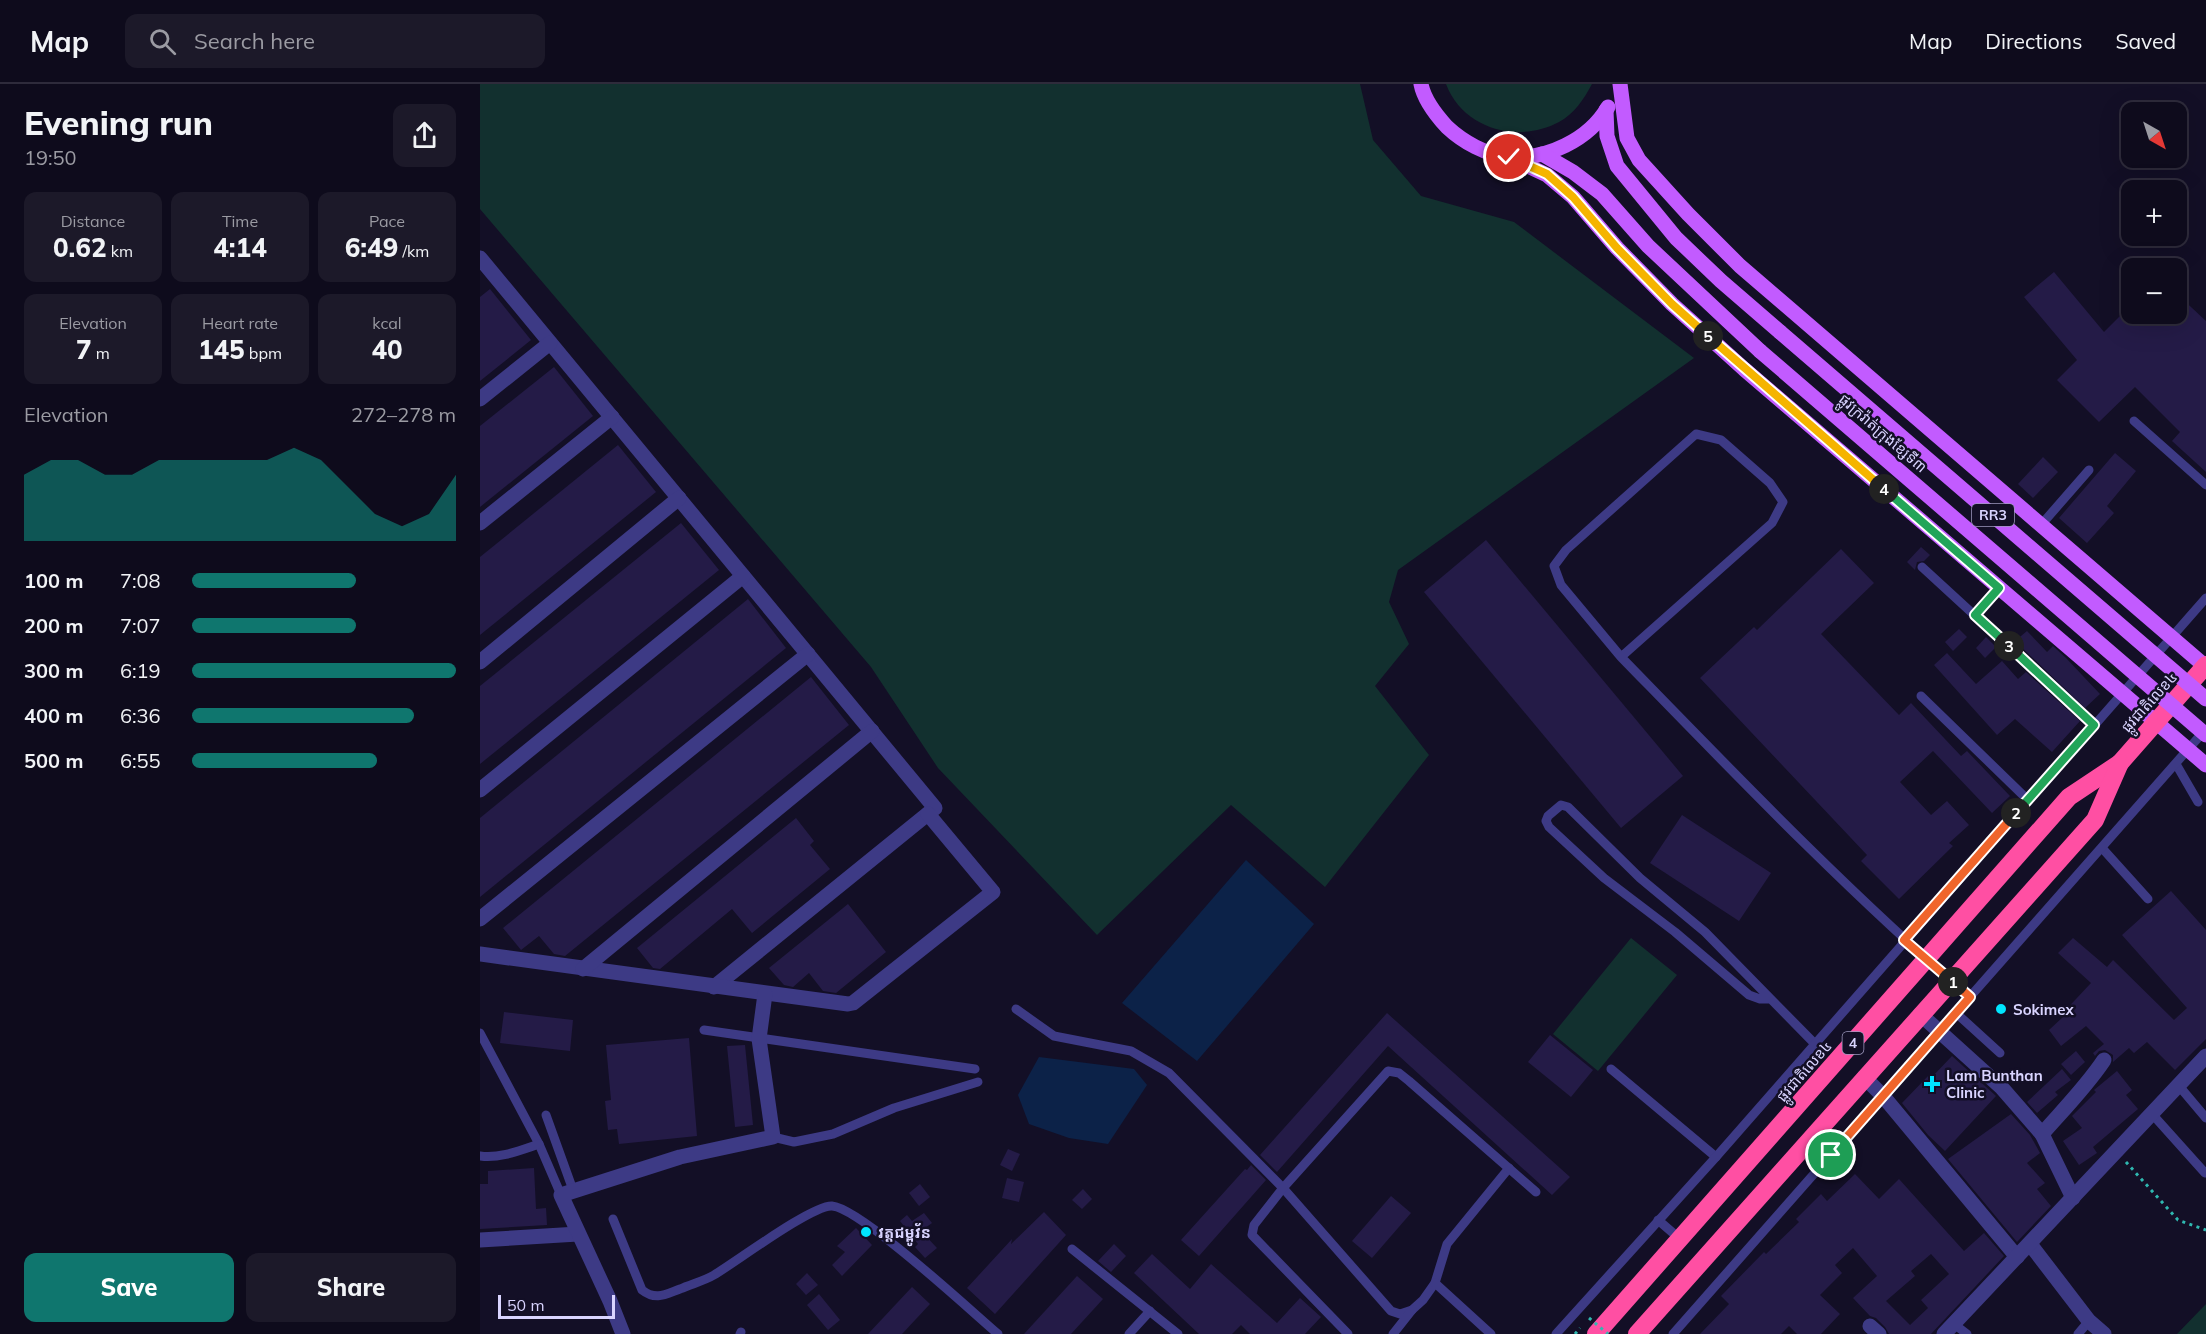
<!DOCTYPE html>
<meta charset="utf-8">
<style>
:root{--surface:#0e0b1c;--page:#1c1929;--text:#f1f3f6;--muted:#9b9ba3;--line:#2e2b3b;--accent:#0f766e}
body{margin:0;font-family:Mulish,"Noto Sans Khmer",sans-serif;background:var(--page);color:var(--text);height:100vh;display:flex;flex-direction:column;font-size:22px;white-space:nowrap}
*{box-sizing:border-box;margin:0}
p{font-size:20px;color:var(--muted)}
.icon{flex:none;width:33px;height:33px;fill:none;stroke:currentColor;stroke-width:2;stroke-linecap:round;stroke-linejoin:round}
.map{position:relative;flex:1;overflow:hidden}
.details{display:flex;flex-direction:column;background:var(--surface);width:480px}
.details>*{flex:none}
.needle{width:39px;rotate:141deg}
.buttons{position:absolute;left:1641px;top:18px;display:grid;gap:12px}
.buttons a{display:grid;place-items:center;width:66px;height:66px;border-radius:12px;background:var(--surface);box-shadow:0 6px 24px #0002,0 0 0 2px var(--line);font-size:30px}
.scale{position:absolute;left:18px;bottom:15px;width:117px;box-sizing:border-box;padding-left:6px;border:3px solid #d9d4ff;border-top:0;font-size:16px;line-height:21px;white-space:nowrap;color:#d9d4ff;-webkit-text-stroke:4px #130f26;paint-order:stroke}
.pin{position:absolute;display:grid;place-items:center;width:51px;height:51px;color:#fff;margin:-26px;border:3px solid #fff;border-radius:50%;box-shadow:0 2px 6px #0007}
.km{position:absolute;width:30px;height:30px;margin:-15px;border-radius:50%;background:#222;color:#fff;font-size:16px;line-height:30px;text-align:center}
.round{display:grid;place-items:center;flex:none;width:63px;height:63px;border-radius:12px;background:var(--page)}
.headline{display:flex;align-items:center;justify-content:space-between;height:102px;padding:0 24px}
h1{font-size:33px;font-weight:800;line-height:45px}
.metrics{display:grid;grid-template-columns:repeat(3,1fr);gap:9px;height:102px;padding:6px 24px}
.metrics div{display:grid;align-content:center;border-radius:12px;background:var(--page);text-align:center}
.metrics b{font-size:26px;font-weight:800}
.metrics small{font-size:16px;font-weight:400}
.metrics p{font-size:16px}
.chart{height:168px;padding:12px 24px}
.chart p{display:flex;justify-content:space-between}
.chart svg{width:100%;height:108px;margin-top:6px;fill:var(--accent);opacity:.7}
.action{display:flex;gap:12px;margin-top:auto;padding:12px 24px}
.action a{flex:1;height:69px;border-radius:12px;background:var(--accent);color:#fff;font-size:24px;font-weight:800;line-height:69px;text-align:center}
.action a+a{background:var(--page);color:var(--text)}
ul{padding:0 24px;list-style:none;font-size:20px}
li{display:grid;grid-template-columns:96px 72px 1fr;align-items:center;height:45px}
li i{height:15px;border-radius:8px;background:var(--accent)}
header{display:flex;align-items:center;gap:36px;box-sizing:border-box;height:84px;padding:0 30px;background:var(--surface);border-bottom:2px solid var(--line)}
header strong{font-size:28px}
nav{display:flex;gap:33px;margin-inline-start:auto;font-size:21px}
.search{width:420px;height:54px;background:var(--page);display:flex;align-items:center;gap:15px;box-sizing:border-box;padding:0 21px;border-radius:12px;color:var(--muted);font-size:22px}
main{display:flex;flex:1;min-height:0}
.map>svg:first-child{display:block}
.green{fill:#12302f}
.water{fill:#0c2248}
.building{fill:#241b47;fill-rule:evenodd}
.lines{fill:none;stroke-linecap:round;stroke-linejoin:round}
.path{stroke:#2fb8b0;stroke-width:3;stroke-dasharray:3 4.5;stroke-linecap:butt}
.lane{stroke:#3d3a85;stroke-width:9}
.street{stroke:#3d3a85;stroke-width:15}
.primary{stroke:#c25bff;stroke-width:15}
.highway{stroke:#ff4fa3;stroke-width:18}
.path-bridge{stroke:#2fb8b0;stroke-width:3;stroke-dasharray:3 4.5;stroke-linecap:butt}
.primary-bridge{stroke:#c25bff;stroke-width:15}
.split-1-casing{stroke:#fff;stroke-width:12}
.split-2-casing{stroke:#fff;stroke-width:12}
.split-3-casing{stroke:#fff;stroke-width:12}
.split-4-casing{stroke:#fff;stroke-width:12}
.split-5-casing{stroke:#fff;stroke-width:12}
.split-6-casing{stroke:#fff;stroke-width:12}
.split-1{stroke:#f0652b;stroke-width:8}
.split-2{stroke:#f0652b;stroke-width:8}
.split-3{stroke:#22a559;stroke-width:8}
.split-4{stroke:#22a559;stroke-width:8}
.split-5{stroke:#f5b400;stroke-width:8}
.split-6{stroke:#f5b400;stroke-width:8}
.poi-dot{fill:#00e5ff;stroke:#130f26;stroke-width:2}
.labels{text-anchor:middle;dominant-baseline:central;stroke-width:5;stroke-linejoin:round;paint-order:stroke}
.shield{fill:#130f26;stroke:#9e99be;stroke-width:1.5}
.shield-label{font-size:14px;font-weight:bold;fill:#d9d4ff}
.street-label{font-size:15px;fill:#d9d4ff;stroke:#130f26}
.poi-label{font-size:15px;font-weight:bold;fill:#d9d4ff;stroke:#130f26;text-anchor:start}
</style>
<header>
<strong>Map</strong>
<div class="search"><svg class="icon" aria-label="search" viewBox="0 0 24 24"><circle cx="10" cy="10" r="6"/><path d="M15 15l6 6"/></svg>Search here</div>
<nav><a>Map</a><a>Directions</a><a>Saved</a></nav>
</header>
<main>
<section class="details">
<div class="headline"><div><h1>Evening run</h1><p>19:50</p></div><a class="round"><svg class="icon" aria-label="share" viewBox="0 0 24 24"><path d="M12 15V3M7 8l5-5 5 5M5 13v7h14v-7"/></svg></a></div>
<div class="metrics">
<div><p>Distance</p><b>0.62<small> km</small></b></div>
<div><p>Time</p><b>4:14</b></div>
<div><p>Pace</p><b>6:49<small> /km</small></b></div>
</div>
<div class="metrics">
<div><p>Elevation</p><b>7<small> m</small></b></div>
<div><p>Heart rate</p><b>145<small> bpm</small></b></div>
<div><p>kcal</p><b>40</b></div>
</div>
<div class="chart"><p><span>Elevation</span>272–278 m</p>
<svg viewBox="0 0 160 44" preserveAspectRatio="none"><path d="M0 44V17L10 11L20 11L30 17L40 17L50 11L60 11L70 11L80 11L90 11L100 6L110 11L120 22L130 33L140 38L150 33L160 17V44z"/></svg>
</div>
<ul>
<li><b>100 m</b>7:08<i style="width:62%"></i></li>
<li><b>200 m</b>7:07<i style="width:62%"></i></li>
<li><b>300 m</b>6:19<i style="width:100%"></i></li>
<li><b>400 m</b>6:36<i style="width:84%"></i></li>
<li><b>500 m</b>6:55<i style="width:70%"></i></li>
</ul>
<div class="action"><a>Save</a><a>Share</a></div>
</section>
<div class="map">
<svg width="1726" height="1250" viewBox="0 0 1726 1250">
<rect width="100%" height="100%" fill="#130f26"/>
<!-- green -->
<g class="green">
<path d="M0 0H880L893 56 941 112 1034 138 1214 274 918 486 909 518 929 560 895 602 949 671 845 803 751 721 617 851 458 684 391 583 0 125Z"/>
<path d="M966 0H1112C1104 15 1094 30 1079 38 1038 60 983 45 966 0Z"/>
<path d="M1151 854 1197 891 1118 987 1073 950Z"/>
<path d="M1726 1220V1250H1697Z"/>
</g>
<!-- water -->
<g class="water">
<path d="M766 776 834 840 717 977 642 919Z"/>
<path d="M559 973 654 985 667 1001 628 1060 589 1054 549 1040 538 1011Z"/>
</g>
<!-- building -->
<g class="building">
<path d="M1574 188 1624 248 1652 220V230H1696V209L1726 237V388L1692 357 1700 348 1655 303 1619 338 1577 296 1597 276 1544 213Z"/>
<path d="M10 205 51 256 0 297V213Z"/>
<path d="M74 283 113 332 0 423V342Z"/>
<path d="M138 361 176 408 0 551V473Z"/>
<path d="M1635 369 1656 387 1627 422 1634 429 1607 459 1579 434Z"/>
<path d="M1563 373 1578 388 1553 414 1538 400Z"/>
<path d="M201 439 239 486 0 680V602Z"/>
<path d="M1006 456 1203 692 1141 744 944 508Z"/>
<path d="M1441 463 1450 471 1444 477 1437 478 1435 486 1427 478Z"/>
<path d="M1361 465 1394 499 1341 550 1419 631 1431 619 1481 672 1487 667 1530 712 1512 729 1453 667 1420 698 1451 731 1467 717 1489 741 1469 759 1473 762 1419 815 1381 777 1387 771 1220 594 1274 543 1277 546Z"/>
<path d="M268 515 306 564 0 813V734Z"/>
<path d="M1479 545 1487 553 1473 567 1465 558Z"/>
<path d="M1547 547 1567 568 1573 562 1586 574 1620 610 1605 624 1535 557Z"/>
<path d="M1506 553 1516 563 1505 574 1496 564Z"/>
<path d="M1467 569 1496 600 1522 577 1538 595 1546 588 1600 637 1572 668 1535 635 1517 651 1454 581Z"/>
<path d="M331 593 369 641 85 872 74 870 59 852 41 866 23 844Z"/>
<path d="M1202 731 1291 789 1259 837 1170 779Z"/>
<path d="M316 734 334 757 330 761 350 785 272 849 252 825 180 885 173 884 157 864Z"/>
<path d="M1691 807 1726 846V955L1695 986 1667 958 1654 969 1649 964 1633 978V971L1625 966 1619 967 1615 972 1613 969 1624 960 1606 942 1581 962 1569 946 1583 933 1581 931 1611 899 1578 869 1593 854 1627 883 1633 876 1694 936 1707 924 1642 851Z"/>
<path d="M368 820 406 868 356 909 343 907 329 889 313 903 304 901 289 884Z"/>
<path d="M24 928 93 936 90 967 20 959Z"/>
<path d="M907 929 1090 1093 1072 1111 908 962 797 1088 780 1071Z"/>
<path d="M1070 951 1113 986 1091 1013 1048 978Z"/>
<path d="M209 954 217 1052 139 1060 137 1045 128 1046 125 1017 131 1016 126 961Z"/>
<path d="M265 961 273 1041 255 1043 247 962Z"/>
<path d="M1596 967 1605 978 1591 991 1581 980Z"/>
<path d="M1472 972 1516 1012 1465 1067 1448 1051 1422 1019 1450 990 1453 992Z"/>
<path d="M1582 985 1591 996 1575 1008 1578 1011 1557 1029 1547 1018Z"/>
<path d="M1637 987 1652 1006 1646 1011 1658 1025 1613 1063 1617 1069 1599 1081 1583 1057 1602 1044 1592 1032 1616 1008 1614 1006Z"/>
<path d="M1531 1030 1550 1051 1560 1069 1547 1079 1565 1099 1557 1105 1571 1122 1537 1158 1468 1075Z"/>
<path d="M528 1065 540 1070 532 1087 520 1081Z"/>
<path d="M771 1081 786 1096 719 1172 701 1156 765 1085 767 1086Z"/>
<path d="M54 1084 56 1125 66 1124 67 1141 0 1145V1100H8V1087Z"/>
<path d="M1375 1090 1399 1115 1419 1095 1484 1167 1504 1149 1524 1172 1451 1250H1409L1405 1243 1396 1234 1390 1232 1373 1214 1397 1192 1373 1164 1355 1181 1362 1189 1340 1211 1360 1230 1341 1250H1317L1309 1242 1301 1250H1220L1249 1220 1241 1212 1284 1168 1286 1170 1319 1138 1316 1135 1341 1110 1347 1117ZM1451 1170 1469 1190 1441 1216 1448 1224 1430 1241 1406 1217 1435 1192 1431 1187Z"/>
<path d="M527 1094 544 1098 539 1118 522 1114Z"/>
<path d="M440 1100 450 1113 439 1122 429 1109Z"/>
<path d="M603 1105 612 1115 602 1125 592 1116Z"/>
<path d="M911 1112 931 1129 892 1174 872 1157Z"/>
<path d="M564 1128 586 1151 515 1230 487 1204 532 1155 531 1160Z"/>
<path d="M444 1129 452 1139 441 1147 457 1164 445 1174 435 1163 438 1160 420 1137 427 1131 432 1137Z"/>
<path d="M376 1144 392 1161 362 1192 352 1181 365 1168 357 1162Z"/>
<path d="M634 1160 646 1172 631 1188 618 1177Z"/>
<path d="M672 1170 710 1205 731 1180 797 1239 820 1214 841 1233 825 1250H770L761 1241 752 1250H719L654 1189Z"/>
<path d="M327 1189 338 1201 326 1211 316 1200Z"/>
<path d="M597 1192 623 1215 591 1250H544Z"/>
<path d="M432 1203 450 1220 422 1250H388Z"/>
<path d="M339 1210 360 1236 348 1246 327 1221Z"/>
</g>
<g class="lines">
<!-- path -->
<g class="path">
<path d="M1646 1078 1698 1136 1726 1146"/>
<path d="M1095 1250 1100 1244"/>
</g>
<!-- lane -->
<g class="lane">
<path d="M1654 337 1726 401"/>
<path d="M1561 441 1609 386"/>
<path d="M1442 483 1614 641"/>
<path d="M1495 531 1519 504"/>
<path d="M1141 573 1081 501 1074 482 1086 466 1216 350 1241 356 1290 399 1303 418 1292 439 1141 573C1254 689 1367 807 1490 913"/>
<path d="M1441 612 1548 716"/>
<path d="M1696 680 1718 718"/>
<path d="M1622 764 1668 815"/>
<path d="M1290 915H1280L1269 911 1195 848 1124 794 1069 743 1066 737 1068 732 1081 721 1088 723 1160 794 1225 848 1335 960"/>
<path d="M536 925 574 952 651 967 689 989 803 1104 911 1227 920 1230 932 1226 943 1216 955 1199 967 1160 1029 1084"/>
<path d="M1476 929 1520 969"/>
<path d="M224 946 495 985"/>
<path d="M0 949 59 1060 81 1111"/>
<path d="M1131 985 1236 1073"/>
<path d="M1699 1002 1726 1034"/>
<path d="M66 1031 93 1106"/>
<path d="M1673 1031 1725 1089"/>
<path d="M293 1053 314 1058 353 1050 414 1024 498 998"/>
<path d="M0 1072C19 1075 41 1066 59 1060"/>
<path d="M133 1135 162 1206C176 1217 186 1210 200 1205 211 1200 224 1197 234 1191 256 1178 332 1121 352 1122 380 1124 490 1226 518 1250"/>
<path d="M1178 1136 1200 1155"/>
<path d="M592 1165 698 1250"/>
<path d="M955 1199 1011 1250"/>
<path d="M1474 1240 1487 1250"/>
<path d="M260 1250 261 1248"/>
<path d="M649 1250 670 1227"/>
<path d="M868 1250 772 1151 774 1141 803 1104 908 987 919 989 929 997 1056 1108"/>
<path d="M913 1250 932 1226"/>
<path d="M1076 1250 1236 1073 1726 514"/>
<path d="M1193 1250 1725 646"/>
<path d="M1598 1250 1609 1237"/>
</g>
<!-- street -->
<g class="street">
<path d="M0 174 455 724 234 903"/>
<path d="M0 315 70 259"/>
<path d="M0 439 132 333"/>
<path d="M0 578 199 414"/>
<path d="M0 706 263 492"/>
<path d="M0 835 328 570"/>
<path d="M0 870 368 920 373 919 513 808 448 730"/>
<path d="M103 885 392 647"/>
<path d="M1440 930 1522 1004 1562 1050"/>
<path d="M1384 993 1403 1012 1537 1173"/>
<path d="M1593 1114 1562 1050C1583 1026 1606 1003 1624 976"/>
<path d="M0 1156 98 1150"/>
<path d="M1550 1160 1609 1237 1624 1250"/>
<path d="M1390 1242 1399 1250"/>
<path d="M143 1250 130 1217 81 1111 200 1073 293 1053 279 955 285 910"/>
<path d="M1464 1250 1726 972"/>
</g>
<!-- primary -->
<g class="primary">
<path d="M941 0C944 16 956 31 967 43 983 58 1006 71 1029 73 1066 76 1109 56 1128 23"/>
<path d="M1140 0 1147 54 1159 76 1208 130 1260 182 1726 583"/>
<path d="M1126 26 1127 52 1137 82 1196 154 1241 197 1300 248"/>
<path d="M1062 70 1093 88 1122 110 1168 162 1280 267"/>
<path d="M1029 73 1067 91 1093 113 1137 164 1192 220 1264 285 1726 681"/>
</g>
<!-- highway -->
<g class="highway">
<path d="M1116 1250 1589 713 1640 679 1726 581"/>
<path d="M1157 1250 1615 736 1640 679"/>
</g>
<!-- path-bridge -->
<path class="path-bridge" d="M1109 1234 1128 1250"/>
<!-- primary-bridge -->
<g class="primary-bridge">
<path d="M1300 248 1726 615"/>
<path d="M1280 267 1726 651"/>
</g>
</g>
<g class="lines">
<!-- split-1 casing -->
<g class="split-1-casing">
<path id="split-1" d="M1351 1071 1490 913 1473 898"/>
</g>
<!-- split-2 casing -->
<g class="split-2-casing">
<path id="split-2" d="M1473 898 1424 856 1536 729"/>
</g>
<!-- split-3 casing -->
<g class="split-3-casing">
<path id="split-3" d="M1529 562 1614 641 1536 729"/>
</g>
<!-- split-4 casing -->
<g class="split-4-casing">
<path id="split-4" d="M1404 405 1519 504 1495 531 1529 562"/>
</g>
<!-- split-5 casing -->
<g class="split-5-casing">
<path id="split-5" d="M1228 252 1404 405"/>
</g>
<!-- split-6 casing -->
<g class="split-6-casing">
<path id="split-6" d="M1029 73 1067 90 1093 113 1137 164 1192 220 1228 252"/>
</g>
<!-- split-1 -->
<use href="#split-1" class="split-1"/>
<!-- split-2 -->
<use href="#split-2" class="split-2"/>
<!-- split-3 -->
<use href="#split-3" class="split-3"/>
<!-- split-4 -->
<use href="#split-4" class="split-4"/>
<!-- split-5 -->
<use href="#split-5" class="split-5"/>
<!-- split-6 -->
<use href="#split-6" class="split-6"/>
</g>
<!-- markers -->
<g class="poi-dot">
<circle cx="1521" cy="925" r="6"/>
<path d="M1449 991h6v6h6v6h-6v6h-6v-6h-6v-6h6z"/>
<circle cx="386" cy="1148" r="6"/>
</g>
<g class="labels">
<!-- shield labels -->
<g class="shield">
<rect x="1492" y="420" width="42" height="22" rx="4.5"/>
<rect x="1362.5" y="948" width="21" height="22" rx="4.5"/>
</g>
<g class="shield-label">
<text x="1513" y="431">RR3</text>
<text x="1373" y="959">4</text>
</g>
<!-- street labels -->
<g class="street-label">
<text transform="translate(1403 349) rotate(41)">ផ្លូវក្រវ៉ាត់ក្រុងខ្សែទី៣</text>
<text transform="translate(1669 618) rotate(-48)">ផ្លូវជាតិលេខ៤</text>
<text transform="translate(1324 987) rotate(-49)">ផ្លូវជាតិលេខ៤</text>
</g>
<!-- poi labels -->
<g class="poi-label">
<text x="1533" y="925">Sokimex</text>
<text x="1466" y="991">Lam Bunthan<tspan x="1466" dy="17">Clinic</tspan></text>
<text x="398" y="1148">វត្តជម្ពូវ័ន</text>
</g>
</g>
</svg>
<div class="buttons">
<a><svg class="needle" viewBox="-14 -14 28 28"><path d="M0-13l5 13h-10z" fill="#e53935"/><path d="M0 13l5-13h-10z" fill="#9b9ba3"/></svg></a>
<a>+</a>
<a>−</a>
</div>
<div class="scale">50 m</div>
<div class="pin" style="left:1351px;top:1071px;background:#1e9e55"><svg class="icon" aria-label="arrive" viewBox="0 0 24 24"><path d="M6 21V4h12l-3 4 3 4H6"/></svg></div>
<div class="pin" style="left:1029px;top:73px;background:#d93025"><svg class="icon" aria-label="check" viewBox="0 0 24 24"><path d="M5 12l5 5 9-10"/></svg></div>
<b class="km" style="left:1473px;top:898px">1</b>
<b class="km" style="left:1536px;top:729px">2</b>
<b class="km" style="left:1529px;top:562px">3</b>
<b class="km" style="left:1404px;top:405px">4</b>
<b class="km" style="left:1228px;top:252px">5</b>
</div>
</main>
